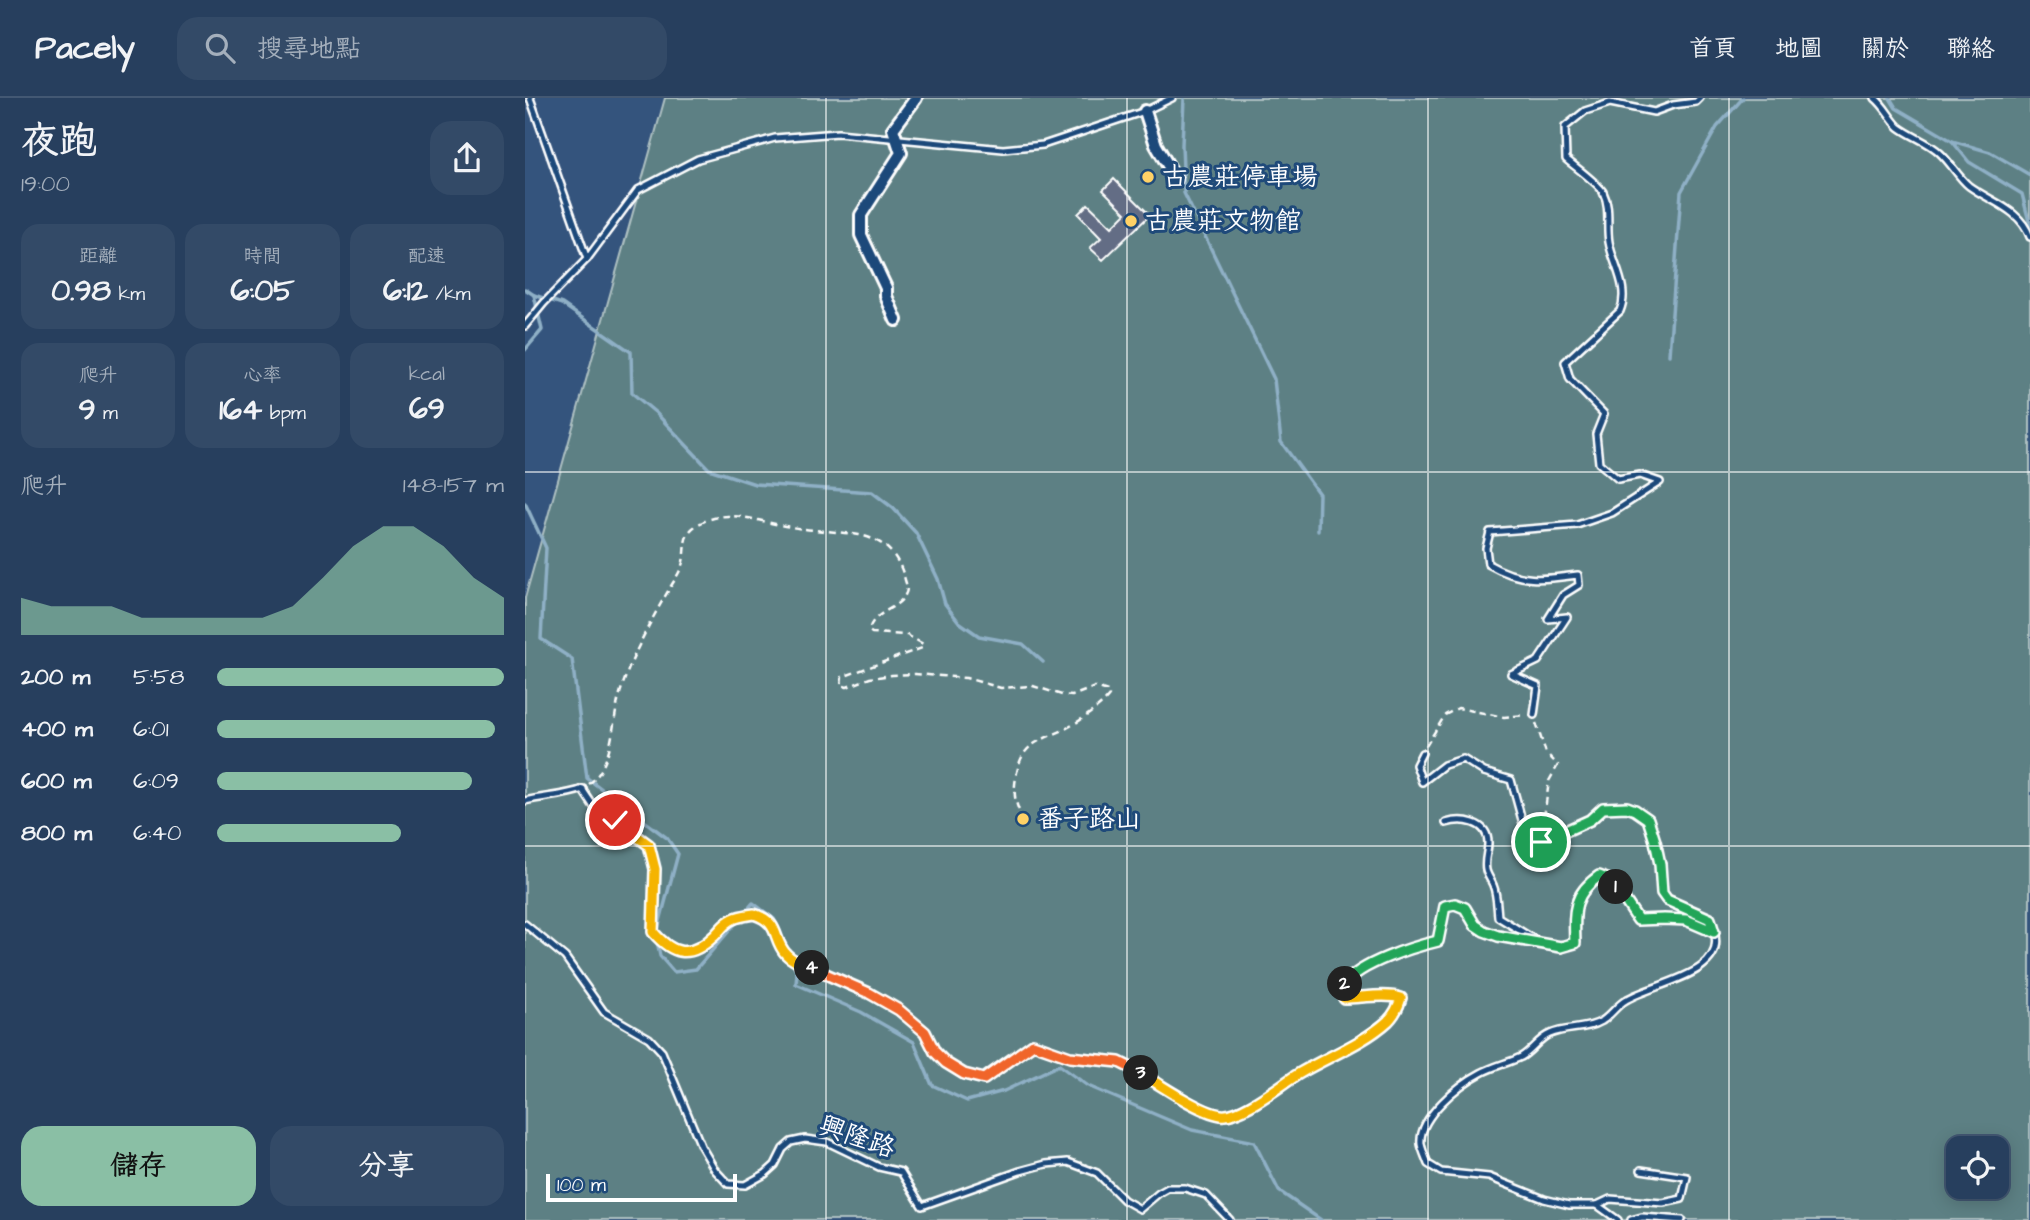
<!DOCTYPE html>
<html lang="zh-TW">
<meta charset="utf-8">
<style>
:root{--surface:#273f5e;--page:#334a67;--text:#f1f3f6;--muted:#a4afbc;--line:#435873;--accent:#8abfa5}
body{margin:0;font-family:"Architects Daughter","LXGW WenKai TC",sans-serif;background:var(--page);color:var(--text);height:100vh;display:flex;flex-direction:column;font-size:26px;white-space:nowrap}
*{box-sizing:border-box;margin:0}
p{font-size:23px;color:var(--muted)}
.icon{flex:none;width:38px;height:38px;fill:none;stroke:currentColor;stroke-width:2;stroke-linecap:round;stroke-linejoin:round}
.map{position:relative;flex:1;overflow:hidden}
.side{display:flex;flex-direction:column;background:var(--surface);width:525px}
.side>*{flex:none}
.buttons{position:absolute;left:1421px;top:1038px;display:grid;gap:14px}
.buttons a{display:grid;place-items:center;width:63px;height:63px;border-radius:14px;background:var(--surface);box-shadow:0 4px 18px #0003,0 0 0 2px var(--line);font-size:35px}
.scale{position:absolute;left:21px;bottom:18px;width:191px;box-sizing:border-box;padding-left:7px;border:4px solid #fff;border-top:0;font-size:19px;line-height:24px;white-space:nowrap;color:#fff;-webkit-text-stroke:5px #1f4a7a;paint-order:stroke}
.pin{position:absolute;display:grid;place-items:center;width:60px;height:60px;color:#fff;margin:-30px;border:4px solid #fff;border-radius:50%;box-shadow:0 2px 7px #0007}
.km{position:absolute;width:35px;height:35px;margin:-18px;border-radius:50%;background:#222;color:#fff;font-size:19px;line-height:35px;text-align:center}
.round{display:grid;place-items:center;flex:none;width:74px;height:74px;border-radius:21px;background:var(--page)}
.head{display:flex;align-items:center;justify-content:space-between;height:119px;padding:0 21px}
h1{font-size:38px;font-weight:700;line-height:52px}
.stats{display:grid;grid-template-columns:repeat(3,1fr);gap:10px;height:119px;padding:7px 21px}
.stats div{display:grid;align-content:center;border-radius:18px;background:var(--page);text-align:center}
.stats b{font-size:30px;font-weight:700}
.stats small{font-size:19px;font-weight:400}
.stats p{font-size:19px}
.chart{height:196px;padding:14px 21px}
.chart p{display:flex;justify-content:space-between}
.chart svg{width:100%;height:126px;margin-top:7px;fill:var(--accent);opacity:.7}
.button{display:flex;gap:14px;margin-top:auto;padding:14px 21px}
.button a{flex:1;height:80px;border-radius:21px;background:var(--accent);color:#111;font-size:28px;font-weight:700;line-height:80px;text-align:center}
.button a+a{background:var(--page);color:var(--text)}
ul{padding:0 21px;list-style:none;font-size:23px}
li{display:grid;grid-template-columns:112px 84px 1fr;align-items:center;height:52px}
li i{height:18px;border-radius:9px;background:var(--accent)}
header{display:flex;align-items:center;gap:42px;box-sizing:border-box;height:98px;padding:0 35px;background:var(--surface);border-bottom:2px solid var(--line)}
header strong{font-size:33px}
nav{display:flex;gap:38px;margin-inline-start:auto;font-size:24px}
.search{width:490px;height:63px;background:var(--page);display:flex;align-items:center;gap:18px;box-sizing:border-box;padding:0 24px;border-radius:21px;color:var(--muted);font-size:26px}
main{display:flex;flex:1;min-height:0}
.map>svg:first-child{display:block}
.green{fill:#5d8084;stroke:#aec0c2;stroke-width:2;fill-rule:evenodd}
.lines{fill:none;stroke-linecap:round;stroke-linejoin:round}
.stream{stroke:#8fb0c6;stroke-width:3.5}
.building{fill:#646d85;stroke:#fff;stroke-width:2}
.service-casing{stroke:#fff;stroke-width:10}
.minor-casing{stroke:#fff;stroke-width:16}
.path{stroke:#fff;stroke-width:2.5;stroke-dasharray:7 5;stroke-linecap:butt}
.service{stroke:#1f4a7a;stroke-width:5}
.minor{stroke:#1f4a7a;stroke-width:10}
.split-1-casing{stroke:#fff;stroke-width:14}
.split-2-casing{stroke:#fff;stroke-width:14}
.split-3-casing{stroke:#fff;stroke-width:14}
.split-4-casing{stroke:#fff;stroke-width:14}
.split-5-casing{stroke:#fff;stroke-width:14}
.split-1{stroke:#22a559;stroke-width:9}
.split-2{stroke:#22a559;stroke-width:9}
.split-3{stroke:#f5b400;stroke-width:9}
.split-4{stroke:#f0652b;stroke-width:9}
.split-5{stroke:#f5b400;stroke-width:9}
.grid{fill:none;stroke:#fff;stroke-width:2;stroke-opacity:0.55}
.poi-dot{fill:#ffd166;stroke:#1f4a7a;stroke-width:2.5}
.labels{text-anchor:middle;dominant-baseline:central;stroke-width:6;stroke-linejoin:round;paint-order:stroke}
.poi-label{font-size:26px;fill:#fff;stroke:#1f4a7a;text-anchor:start}
.street-label{font-size:26px;fill:#fff;stroke:#1f4a7a}
</style>
<header>
<strong>Pacely</strong>
<div class="search"><svg class="icon" aria-label="search" viewBox="0 0 24 24"><circle cx="10" cy="10" r="6"/><path d="M15 15l6 6"/></svg>搜尋地點</div>
<nav><a>首頁</a><a>地圖</a><a>關於</a><a>聯絡</a></nav>
</header>
<main>
<section class="side">
<div class="head"><div><h1>夜跑</h1><p>19:00</p></div><a class="round"><svg class="icon" aria-label="share" viewBox="0 0 24 24"><path d="M12 15V3M7 8l5-5 5 5M5 13v7h14v-7"/></svg></a></div>
<div class="stats">
<div><p>距離</p><b>0.98<small> km</small></b></div>
<div><p>時間</p><b>6:05</b></div>
<div><p>配速</p><b>6:12<small> /km</small></b></div>
</div>
<div class="stats">
<div><p>爬升</p><b>9<small> m</small></b></div>
<div><p>心率</p><b>164<small> bpm</small></b></div>
<div><p>kcal</p><b>69</b></div>
</div>
<div class="chart"><p><span>爬升</span>148–157 m</p>
<svg viewBox="0 0 160 44" preserveAspectRatio="none"><path d="M0 44V31L10 34L20 34L30 34L40 38L50 38L60 38L70 38L80 38L90 34L100 24L110 13L120 6L130 6L140 13L150 24L160 31V44z"/></svg>
</div>
<ul>
<li><b>200 m</b>5:58<i style="width:100%"></i></li>
<li><b>400 m</b>6:01<i style="width:97%"></i></li>
<li><b>600 m</b>6:09<i style="width:89%"></i></li>
<li><b>800 m</b>6:40<i style="width:64%"></i></li>
</ul>
<div class="button"><a>儲存</a><a>分享</a></div>
</section>
<div class="map">
<svg width="1505" height="1122" viewBox="0 0 1505 1122">
<rect width="100%" height="100%" fill="#34547d"/>
<filter id="ink" filterUnits="userSpaceOnUse"><feTurbulence type="fractalNoise" baseFrequency=".0143" numOctaves="2"/><feDisplacementMap in="SourceGraphic" scale="14" xChannelSelector="R" yChannelSelector="G"/><feConvolveMatrix kernelMatrix="1 2 1 2 8 2 1 2 1" color-interpolation-filters="sRGB"/></filter>
<g filter="url(#ink)">
<!-- green -->
<path class="green" d="M140 0H1505V1122H0V500ZM1433 1050H1472V1088H1433Z"/>
<g class="lines">
<!-- stream -->
<g class="stream">
<path d="M659 0 657 47 659 95 749 281 756 344 794 396 793 433"/>
<path d="M1365 0 1371 10 1427 43 1444 64 1497 96 1505 127"/>
<path d="M1427 43 1465 54 1505 77"/>
<path d="M0 191 9 197 17 232 0 252"/>
<path d="M9 197 37 206 106 254 107 295 131 315 184 371 230 386 347 394 368 410 391 435 413 481 420 506 434 524 454 538 498 546 518 564"/>
<path d="M1144 257 1156 94 1192 29 1218 0"/>
<path d="M0 405 21 450 16 541 47 561 62 680 142 740 153 756 131 838 135 858 149 874 171 871 228 805 249 821 272 875 271 886 336 914 389 944 407 987 442 1003 479 993 534 967 563 988 667 1032 729 1044 754 1093 796 1122"/>
</g>
</g>
<!-- building -->
<path class="building" d="M589 81 625 117 578 162 565 150 576 140 553 116 563 106 587 129 601 115 578 92Z"/>
<g class="lines">
<!-- service casing -->
<g class="service-casing">
<g id="service">
<path d="M5 0 62 161"/>
<path d="M1350 0C1360 8 1365 20 1374 29 1387 39 1404 44 1415 55 1426 65 1433 79 1444 88 1466 104 1495 111 1505 139"/>
<path d="M0 228 19 205 62 161 113 92 173 61 250 40 313 35 478 51 518 47 620 13 647 0"/>
<path d="M1009 617 1013 588 986 576 1013 563 1042 519 1023 521 1038 497 1054 487 1053 477C1017 482 996 485 963 466L961 450 965 434 1052 427 1087 415 1135 384 1115 377 1093 381 1074 365 1071 336 1079 316 1045 281 1040 264 1095 213C1105 190 1088 167 1084 144 1081 128 1086 110 1078 94 1074 86 1049 68 1041 61L1040 29 1060 13 1085 5 1129 14 1148 7 1171 4 1175 0"/>
<path d="M897 655 891 667 897 684 919 667 938 661 959 674 986 682 1000 733 1016 744 1065 722 1078 710 1102 709 1110 712 1123 721 1135 766 1137 795 1142 802 1185 821 1189 834"/>
<path d="M57 691 69 709 124 747 130 771 128 834C145 853 160 861 183 843 197 833 200 823 218 818 223 817 229 815 234 817 254 826 249 844 261 857 264 859 267 861 270 863L344 895 374 912 400 934 410 954 421 965 439 977 459 981 508 946 545 959 594 964 677 1010 695 1017H704L742 998 772 977 843 937 862 923 873 911 876 900C863 896 834 900 819 900L816 890C837 863 881 851 913 843L920 808 930 806 940 810 950 827 959 833 973 838 1036 849 1050 845C1049 815 1047 797 1074 778 1094 785 1102 804 1113 822L1139 821 1161 822 1189 834C1203 877 1128 885 1101 902 1092 907 1086 917 1077 923 1062 932 1041 929 1025 936 1014 940 1007 953 996 959 983 965 969 968 956 975 935 986 893 1019 896 1046 897 1052 901 1060 903 1066L916 1074 964 1079 1019 1101 1044 1107H1072L1093 1122"/>
<path d="M0 703C19 698 40 698 58 691"/>
<path d="M921 725C937 720 963 723 963 745 963 754 959 762 961 772 962 777 966 782 968 787 972 796 972 809 973 819L1012 843"/>
<path d="M0 826 40 859 79 914 124 940 137 954 176 1048 190 1072 203 1086 220 1087 240 1076 250 1067 258 1051 266 1044 280 1041 302 1044 354 1069 376 1074 397 1108 495 1073 521 1066 543 1064 572 1075 599 1102 615 1111 634 1095 643 1090H660L681 1097 705 1122"/>
<path d="M1072 1107 1085 1101 1138 1105 1157 1101 1162 1079 1116 1072"/>
<path d="M1106 1122 1117 1119 1157 1122"/>
</g>
</g>
<!-- minor casing -->
<g class="minor-casing">
<g id="minor">
<path d="M620 13 631 47 651 81"/>
<path d="M371 222 361 198V190L336 137V117L376 55 368 31 391 0"/>
</g>
</g>
<!-- path -->
<g class="path">
<path d="M1011 625 1021 655 1033 667 1024 683 1017 734"/>
<path d="M901 648 920 617 933 610 979 619 1000 617"/>
<path d="M64 686C87 668 87 630 93 603 103 564 126 522 146 488 151 480 156 472 158 464 160 454 158 442 165 433 172 424 191 418 203 418 224 418 245 426 266 429 288 433 312 433 334 437 360 442 374 458 380 482 382 488 383 492 380 497 372 512 347 514 344 533L347 535 382 537 398 546 397 550 317 579 316 587 322 589 345 580 367 577 390 576 441 580 476 590 508 588 537 597 547 598 570 589 583 593 584 598C576 609 552 625 540 631 527 638 510 642 501 653 495 660 493 669 491 679 488 697 490 705 498 721"/>
</g>
<!-- service -->
<use href="#service" class="service"/>
<!-- minor -->
<use href="#minor" class="minor"/>
</g>
</g>
<g class="lines" filter="url(#ink)">
<!-- split-1 casing -->
<g class="split-1-casing">
<path id="split-1" d="M1016 744 1065 722 1078 710 1102 709 1110 712 1123 721 1130 743 1135 766 1137 795 1142 802 1185 821 1189 834 1161 822 1139 821 1113 822 1091 789"/>
</g>
<!-- split-2 casing -->
<g class="split-2-casing">
<path id="split-2" d="M820 886C835 865 888 849 913 843L920 808 930 806 940 810 950 827 959 833 973 838 1036 849 1050 845C1049 814 1047 797 1074 778L1084 782 1091 789"/>
</g>
<!-- split-3 casing -->
<g class="split-3-casing">
<path id="split-3" d="M616 975C635 987 675 1014 696 1017 716 1020 758 985 775 975 804 958 839 945 863 923 870 916 873 910 876 900 862 895 835 900 819 900L816 890 820 886"/>
</g>
<!-- split-4 casing -->
<g class="split-4-casing">
<path id="split-4" d="M287 870 344 895 374 912 400 934 410 954 421 965 439 976 459 981 508 946 545 959 594 964 616 975"/>
</g>
<!-- split-5 casing -->
<g class="split-5-casing">
<path id="split-5" d="M90 722 124 747 130 771 128 834C147 856 164 862 188 839 194 834 200 824 208 821 214 818 223 817 229 816 256 825 247 841 261 856 267 863 279 867 287 870"/>
</g>
<!-- split-1 -->
<use href="#split-1" class="split-1"/>
<!-- split-2 -->
<use href="#split-2" class="split-2"/>
<!-- split-3 -->
<use href="#split-3" class="split-3"/>
<!-- split-4 -->
<use href="#split-4" class="split-4"/>
<!-- split-5 -->
<use href="#split-5" class="split-5"/>
</g>
<!-- grid -->
<path class="grid" d="M301 0V1122M602 0V1122M903 0V1122M1204 0V1122M0 374H1505M0 748H1505"/>
<!-- markers -->
<g class="poi-dot">
<circle cx="623" cy="79" r="7"/>
<circle cx="606" cy="123" r="7"/>
<circle cx="498" cy="721" r="7"/>
</g>
<g class="labels">
<!-- poi labels -->
<g class="poi-label">
<text x="637" y="79">古農莊停車場</text>
<text x="620" y="123">古農莊文物館</text>
<text x="512" y="721">番子路山</text>
</g>
<!-- street labels -->
<g class="street-label">
<text transform="translate(332 1039) rotate(19)">興隆路</text>
</g>
</g>
</svg>
<div class="buttons">
<a><svg class="icon" aria-label="locate" viewBox="0 0 24 24"><circle cx="12" cy="12" r="6"/><path d="M12 2v4M12 18v4M2 12h4M18 12h4"/></svg></a>
</div>
<div class="scale">100 m</div>
<div class="pin" style="left:1016px;top:744px;background:#1e9e55"><svg class="icon" aria-label="arrive" viewBox="0 0 24 24"><path d="M6 21V4h12l-3 4 3 4H6"/></svg></div>
<div class="pin" style="left:90px;top:722px;background:#d93025"><svg class="icon" aria-label="check" viewBox="0 0 24 24"><path d="M5 12l5 5 9-10"/></svg></div>
<b class="km" style="left:1091px;top:789px">1</b>
<b class="km" style="left:820px;top:886px">2</b>
<b class="km" style="left:616px;top:975px">3</b>
<b class="km" style="left:287px;top:870px">4</b>
</div>
</main>
